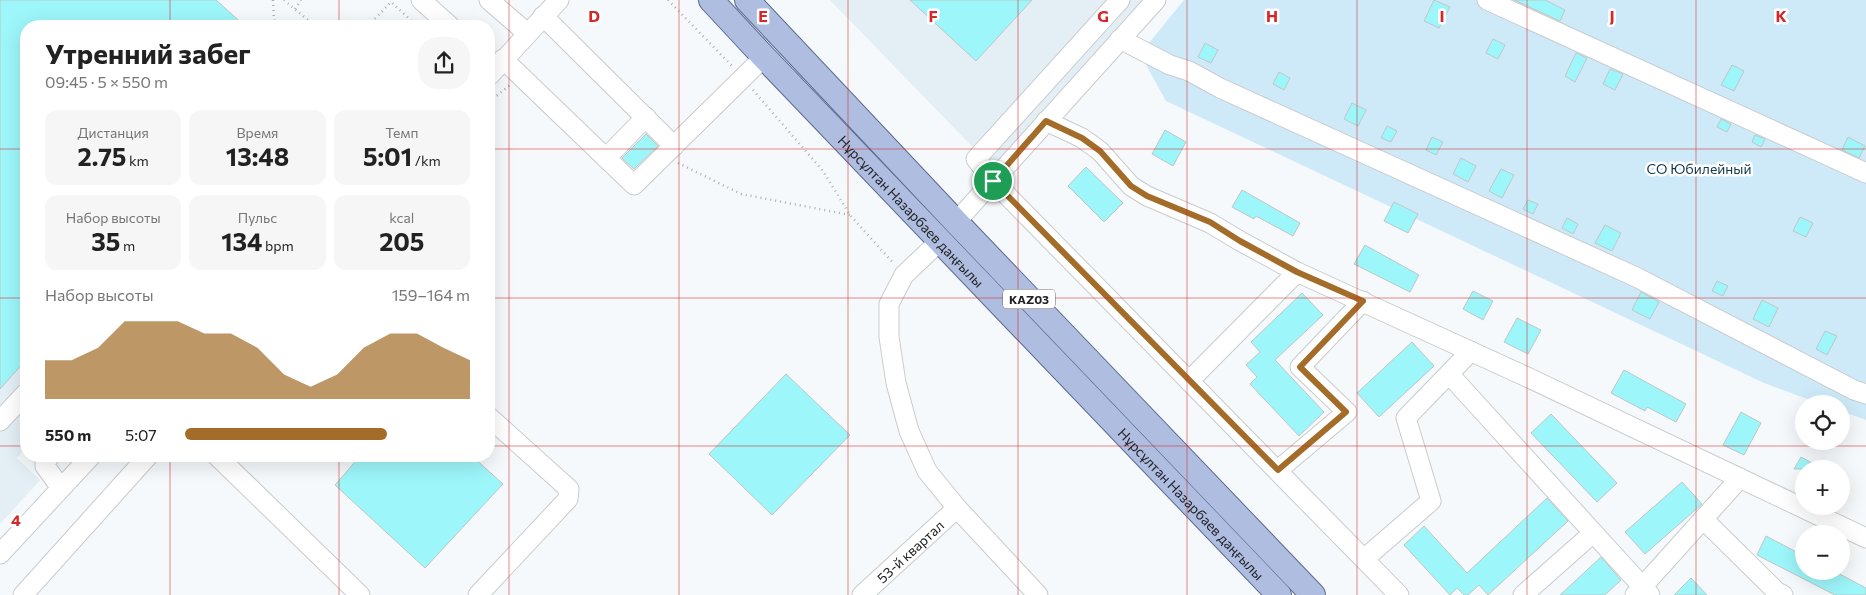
<!DOCTYPE html>
<html lang="ru">
<meta charset="utf-8">
<style>
:root{--surface:#fff;--page:#f6f6f6;--text:#222;--muted:#767676;--accent:#a36c28}
body{margin:0;font-family:Commissioner,sans-serif;background:var(--page);color:var(--text);height:100vh;display:flex;flex-direction:column;font-size:19px;white-space:nowrap}
*{box-sizing:border-box;margin:0}
p{font-size:16px;color:var(--muted)}
.icon{flex:none;width:28px;height:28px;fill:none;stroke:currentColor;stroke-width:2;stroke-linecap:round;stroke-linejoin:round}
.map{position:relative;flex:1;overflow:hidden}
.sheet{position:absolute;left:20px;top:20px;width:475px;height:442px;display:flex;flex-direction:column;background:var(--surface);border-radius:20px;box-shadow:0 5px 20px #0002}
.sheet>*{flex:none}
.fabs{position:absolute;left:1795px;top:395px;display:grid;gap:10px}
.fabs a{display:grid;place-items:center;width:55px;height:55px;border-radius:50%;background:var(--surface);box-shadow:0 5px 20px #0002;font-size:25px}
.pin{position:absolute;display:grid;place-items:center;width:42px;height:42px;color:#fff;margin:-21px;border:2px solid #fff;border-radius:50%;box-shadow:0 1px 5px #0007}
.round{display:grid;place-items:center;flex:none;width:52px;height:52px;border-radius:20px;background:var(--page)}
.head{display:flex;align-items:center;justify-content:space-between;height:85px;padding:0 25px}
h1{font-size:28px;font-weight:700;line-height:38px}
.figures{display:grid;grid-template-columns:repeat(3,1fr);gap:8px;height:85px;padding:5px 25px}
.figures div{display:grid;align-content:center;border-radius:12px;background:var(--page);text-align:center}
.figures b{font-size:25px;font-weight:700}
.figures small{font-size:14px;font-weight:400}
.figures p{font-size:14px}
.chart{height:140px;padding:10px 25px}
.chart p{display:flex;justify-content:space-between}
.chart svg{width:100%;height:90px;margin-top:5px;fill:var(--accent);opacity:.7}
ul{padding:0 25px;list-style:none;font-size:16px}
li{display:grid;grid-template-columns:80px 60px 1fr;align-items:center;height:38px}
li i{height:12px;border-radius:6px;background:var(--accent)}
.map>svg:first-child{display:block}
.built{fill:#e3eef5}
.green{fill:#ceeaf9}
.building{fill:#9df6fa;stroke:#c1c6c6}
.lines{fill:none;stroke-linecap:round;stroke-linejoin:round}
.minor-casing{stroke:#c8ccce;stroke-width:21}
.major-casing{stroke:#5a6a90;stroke-width:26}
.path{stroke:#adb0b1;stroke-width:2.5;stroke-dasharray:1 4;stroke-linecap:butt}
.minor{stroke:#fff;stroke-width:19}
.major{stroke:#aebde0;stroke-width:24}
.route-casing{stroke:#fff;stroke-width:10}
.route{stroke:#a36c28;stroke-width:6}
.grid{fill:none;stroke:#d62828;stroke-width:1;stroke-opacity:0.55}
.labels{text-anchor:middle;dominant-baseline:central;stroke-width:5;stroke-linejoin:round;paint-order:stroke}
.shield{fill:#fff;stroke:#646465;stroke-width:1}
.shield-label{font-size:12px;font-weight:bold;fill:#212223}
.park-label{font-size:14px;fill:#11384b;stroke:#fff}
.street-label{font-size:14px;fill:#212223;stroke:#fff}
.grid-label{font-size:16px;text-anchor:middle;font-weight:bold;fill:#d62828;stroke:#fff;stroke-width:5;stroke-linejoin:round;paint-order:stroke}
</style>
<div class="map">
<svg width="1866" height="595" viewBox="0 0 1866 595">
<rect width="100%" height="100%" fill="#f5f9fb"/>
<!-- built -->
<g class="built">
<path d="M0 0H106L135 26H26V447L17 458 40 480 0 524Z"/>
<path d="M830 0H1146L992 167Z"/>
</g>
<!-- green -->
<path class="green" d="M1184 0H1866V420L1841 411V404H1821L1764 383 1166 101 1140 54Z"/>
<!-- building -->
<g class="building">
<path d="M0 0H216L245 26H26V360L0 389Z"/>
<path d="M910 0H1032L976 61Z"/>
<path d="M1434 0 1450 7 1439 28 1424 21Z"/>
<path d="M1514 0H1545L1565 10 1560 21Z"/>
<path d="M1493 39 1505 45 1498 59 1486 53Z"/>
<path d="M1205 43 1218 50 1211 63 1198 57Z"/>
<path d="M1576 53 1587 58 1575 82 1565 76Z"/>
<path d="M1732 65 1744 71 1734 91 1721 85Z"/>
<path d="M1610 69 1623 74 1615 90 1603 84Z"/>
<path d="M1279 72 1290 78 1284 90 1273 84Z"/>
<path d="M1352 103 1366 110 1358 126 1344 119Z"/>
<path d="M1721 119 1731 124 1727 132 1717 127Z"/>
<path d="M1387 126 1397 131 1391 142 1381 138Z"/>
<path d="M1165 130 1186 142 1173 166 1152 154Z"/>
<path d="M646 134 658 146 634 169 622 158Z"/>
<path d="M1755 135 1765 139 1761 147 1752 142Z"/>
<path d="M1432 137 1443 142 1436 155 1426 150Z"/>
<path d="M1848 137 1865 146 1859 158 1842 150Z"/>
<path d="M1461 158 1476 166 1468 182 1453 174Z"/>
<path d="M1086 167 1123 203 1104 222 1068 186Z"/>
<path d="M1501 169 1514 175 1502 198 1489 191Z"/>
<path d="M1242 190 1300 223 1293 236 1256 216 1254 219 1232 207Z"/>
<path d="M1528 200 1538 204 1533 214 1523 209Z"/>
<path d="M1394 202 1418 214 1408 233 1384 221Z"/>
<path d="M1800 217 1813 223 1806 237 1793 231Z"/>
<path d="M1567 218 1578 224 1573 234 1562 228Z"/>
<path d="M1605 225 1621 233 1612 251 1595 243Z"/>
<path d="M1365 245 1419 275 1410 292 1354 264Z"/>
<path d="M1717 281 1728 286 1723 296 1712 291Z"/>
<path d="M1473 291 1493 301 1483 320 1463 309Z"/>
<path d="M1641 292 1659 302 1650 319 1632 310Z"/>
<path d="M1302 293 1323 315 1275 360 1324 412 1299 436 1250 384 1257 377 1246 365 1260 352 1251 342Z"/>
<path d="M1762 300 1778 308 1769 327 1753 319Z"/>
<path d="M1517 318 1541 330 1528 354 1504 342Z"/>
<path d="M1825 331 1837 336 1827 355 1816 349Z"/>
<path d="M1412 342 1434 366 1379 417 1357 393Z"/>
<path d="M1624 370 1686 404 1676 422 1647 407 1645 411 1611 393Z"/>
<path d="M786 374 850 435 772 515 709 454Z"/>
<path d="M1741 412 1761 423 1744 455 1723 445Z"/>
<path d="M1551 414 1617 483 1597 502 1531 433Z"/>
<path d="M360 456H472L503 484 425 568 335 485Z"/>
<path d="M1801 457 1823 469H1794Z"/>
<path d="M1682 482 1702 504 1645 554 1625 532Z"/>
<path d="M1547 498 1568 521 1488 595 1479 585 1468 595H1464L1457 588 1450 595 1404 545 1424 526 1467 573Z"/>
<path d="M1766 536 1804 556V571H1834L1866 588V595H1835L1757 555Z"/>
<path d="M1601 557 1621 580 1605 595H1560Z"/>
<path d="M1691 578 1707 595H1674Z"/>
</g>
<g class="lines">
<!-- minor casing -->
<g class="minor-casing">
<g id="minor">
<path d="M421 0 450 26"/>
<path d="M489 0 527 33"/>
<path d="M1120 0 976 159 993 181 1399 595"/>
<path d="M1487 0 1866 173"/>
<path d="M543 16 674 146"/>
<path d="M1120 39 1170 65 1189 71 1220 88 1636 277 1854 390 1866 394"/>
<path d="M503 59 634 185 764 57"/>
<path d="M489 76 559 0"/>
<path d="M1046 121 1082 138 1100 151 1131 186 1147 196 1210 223 1240 241 1297 272 1527 377 1866 538"/>
<path d="M606 158 646 117"/>
<path d="M956 222 1156 0"/>
<path d="M940 241 904 275 889 304V337L896 383 909 431 927 471 957 508 1038 595"/>
<path d="M1449 374 1650 595"/>
<path d="M1190 380 1297 272"/>
<path d="M0 421 26 393"/>
<path d="M50 456 45 462V466L61 488"/>
<path d="M217 456 360 595"/>
<path d="M1278 470 1347 412 1300 367 1363 301"/>
<path d="M1703 519 1777 592 1783 595"/>
<path d="M0 554 91 456"/>
<path d="M1364 559 1431 501 1406 418 1471 351"/>
<path d="M23 595 148 456"/>
<path d="M478 595 568 499 569 489 489 417"/>
<path id="s1" d="M862 595 957 508"/>
<path d="M1523 595 1593 533"/>
<path d="M1635 595 1740 478"/>
</g>
</g>
<!-- major casing -->
<g class="major-casing">
<g id="major">
<path id="s2" d="M711 0 764 57 1279 595"/>
<path d="M747 0 956 222 1313 595"/>
</g>
</g>
<!-- path -->
<g class="path">
<path d="M273 0 274 20 281 26"/>
<path d="M284 0 315 26"/>
<path d="M668 0 733 67"/>
<path d="M295 9 301 0"/>
<path d="M368 26 391 2 417 26"/>
<path d="M753 90 823 171 850 215 894 264"/>
<path d="M489 102 510 85"/>
<path d="M678 163 741 194 850 215"/>
</g>
<!-- minor -->
<use href="#minor" class="minor"/>
<!-- major -->
<use href="#major" class="major"/>
</g>
<g class="lines">
<!-- route casing -->
<g class="route-casing">
<path id="route" d="M1046 121 1082 138 1100 151 1131 186 1147 196 1210 222 1240 241 1297 272 1363 301 1300 367 1346 412 1278 470 993 181Z"/>
</g>
<!-- route -->
<use href="#route" class="route"/>
</g>
<!-- grid -->
<path class="grid" d="M170 0V26M339 0V26M509 0V595M679 0V595M848 0V595M1018 0V595M1187 0V595M1357 0V595M1527 0V595M1696 0V595M0 149H26M489 149H1866M0 298H26M489 298H1866M0 446H26M489 446H1866M170 456V595M339 456V595"/>
<g class="labels">
<!-- shield labels -->
<rect class="shield" x="1003" y="289.5" width="52" height="19" rx="4"/>
<g class="shield-label">
<text x="1029" y="299">KАZ03</text>
</g>
<!-- park labels -->
<g class="park-label">
<text x="1699" y="168">СО Юбилейный</text>
</g>
<!-- street labels -->
<g class="street-label">
<text stroke="none"><textPath href="#s2" startOffset="291">Нұрсұлтан Назарбаев даңғылы</textPath></text>
<text stroke="none"><textPath href="#s2" startOffset="696">Нұрсұлтан Назарбаев даңғылы</textPath></text>
<text stroke="none"><textPath href="#s1" startOffset="65">53-й квартал</textPath></text>
</g>
</g>
<g class="grid-label">
<text x="594" y="22">D</text>
<text x="763" y="22">E</text>
<text x="933" y="22">F</text>
<text x="1103" y="22">G</text>
<text x="1272" y="22">H</text>
<text x="1442" y="22">I</text>
<text x="1612" y="22">J</text>
<text x="1781" y="22">K</text>
<text x="16" y="526">4</text>
</g>
</svg>
<div class="fabs">
<a><svg class="icon" aria-label="locate" viewBox="0 0 24 24"><circle cx="12" cy="12" r="6"/><path d="M12 2v4M12 18v4M2 12h4M18 12h4"/></svg></a>
<a>+</a>
<a>−</a>
</div>
<div class="pin" style="left:993px;top:181px;background:#1e9e55"><svg class="icon" aria-label="arrive" viewBox="0 0 24 24"><path d="M6 21V4h12l-3 4 3 4H6"/></svg></div>
<section class="sheet">
<div class="head"><div><h1>Утренний забег</h1><p>09:45 · 5 × 550 m</p></div><a class="round"><svg class="icon" aria-label="share" viewBox="0 0 24 24"><path d="M12 15V3M7 8l5-5 5 5M5 13v7h14v-7"/></svg></a></div>
<div class="figures">
<div><p>Дистанция</p><b>2.75<small> km</small></b></div>
<div><p>Время</p><b>13:48</b></div>
<div><p>Темп</p><b>5:01<small> /km</small></b></div>
</div>
<div class="figures">
<div><p>Набор высоты</p><b>35<small> m</small></b></div>
<div><p>Пульс</p><b>134<small> bpm</small></b></div>
<div><p>kcal</p><b>205</b></div>
</div>
<div class="chart"><p><span>Набор высоты</span>159–164 m</p>
<svg viewBox="0 0 160 44" preserveAspectRatio="none"><path d="M0 44V25L10 25L20 19L30 6L40 6L50 6L60 12L70 12L80 19L90 32L100 38L110 32L120 19L130 12L140 12L150 19L160 25V44z"/></svg>
</div>
<ul>
<li><b>550 m</b>5:07<i style="width:71%"></i></li>
</ul>
</section>
</div>
